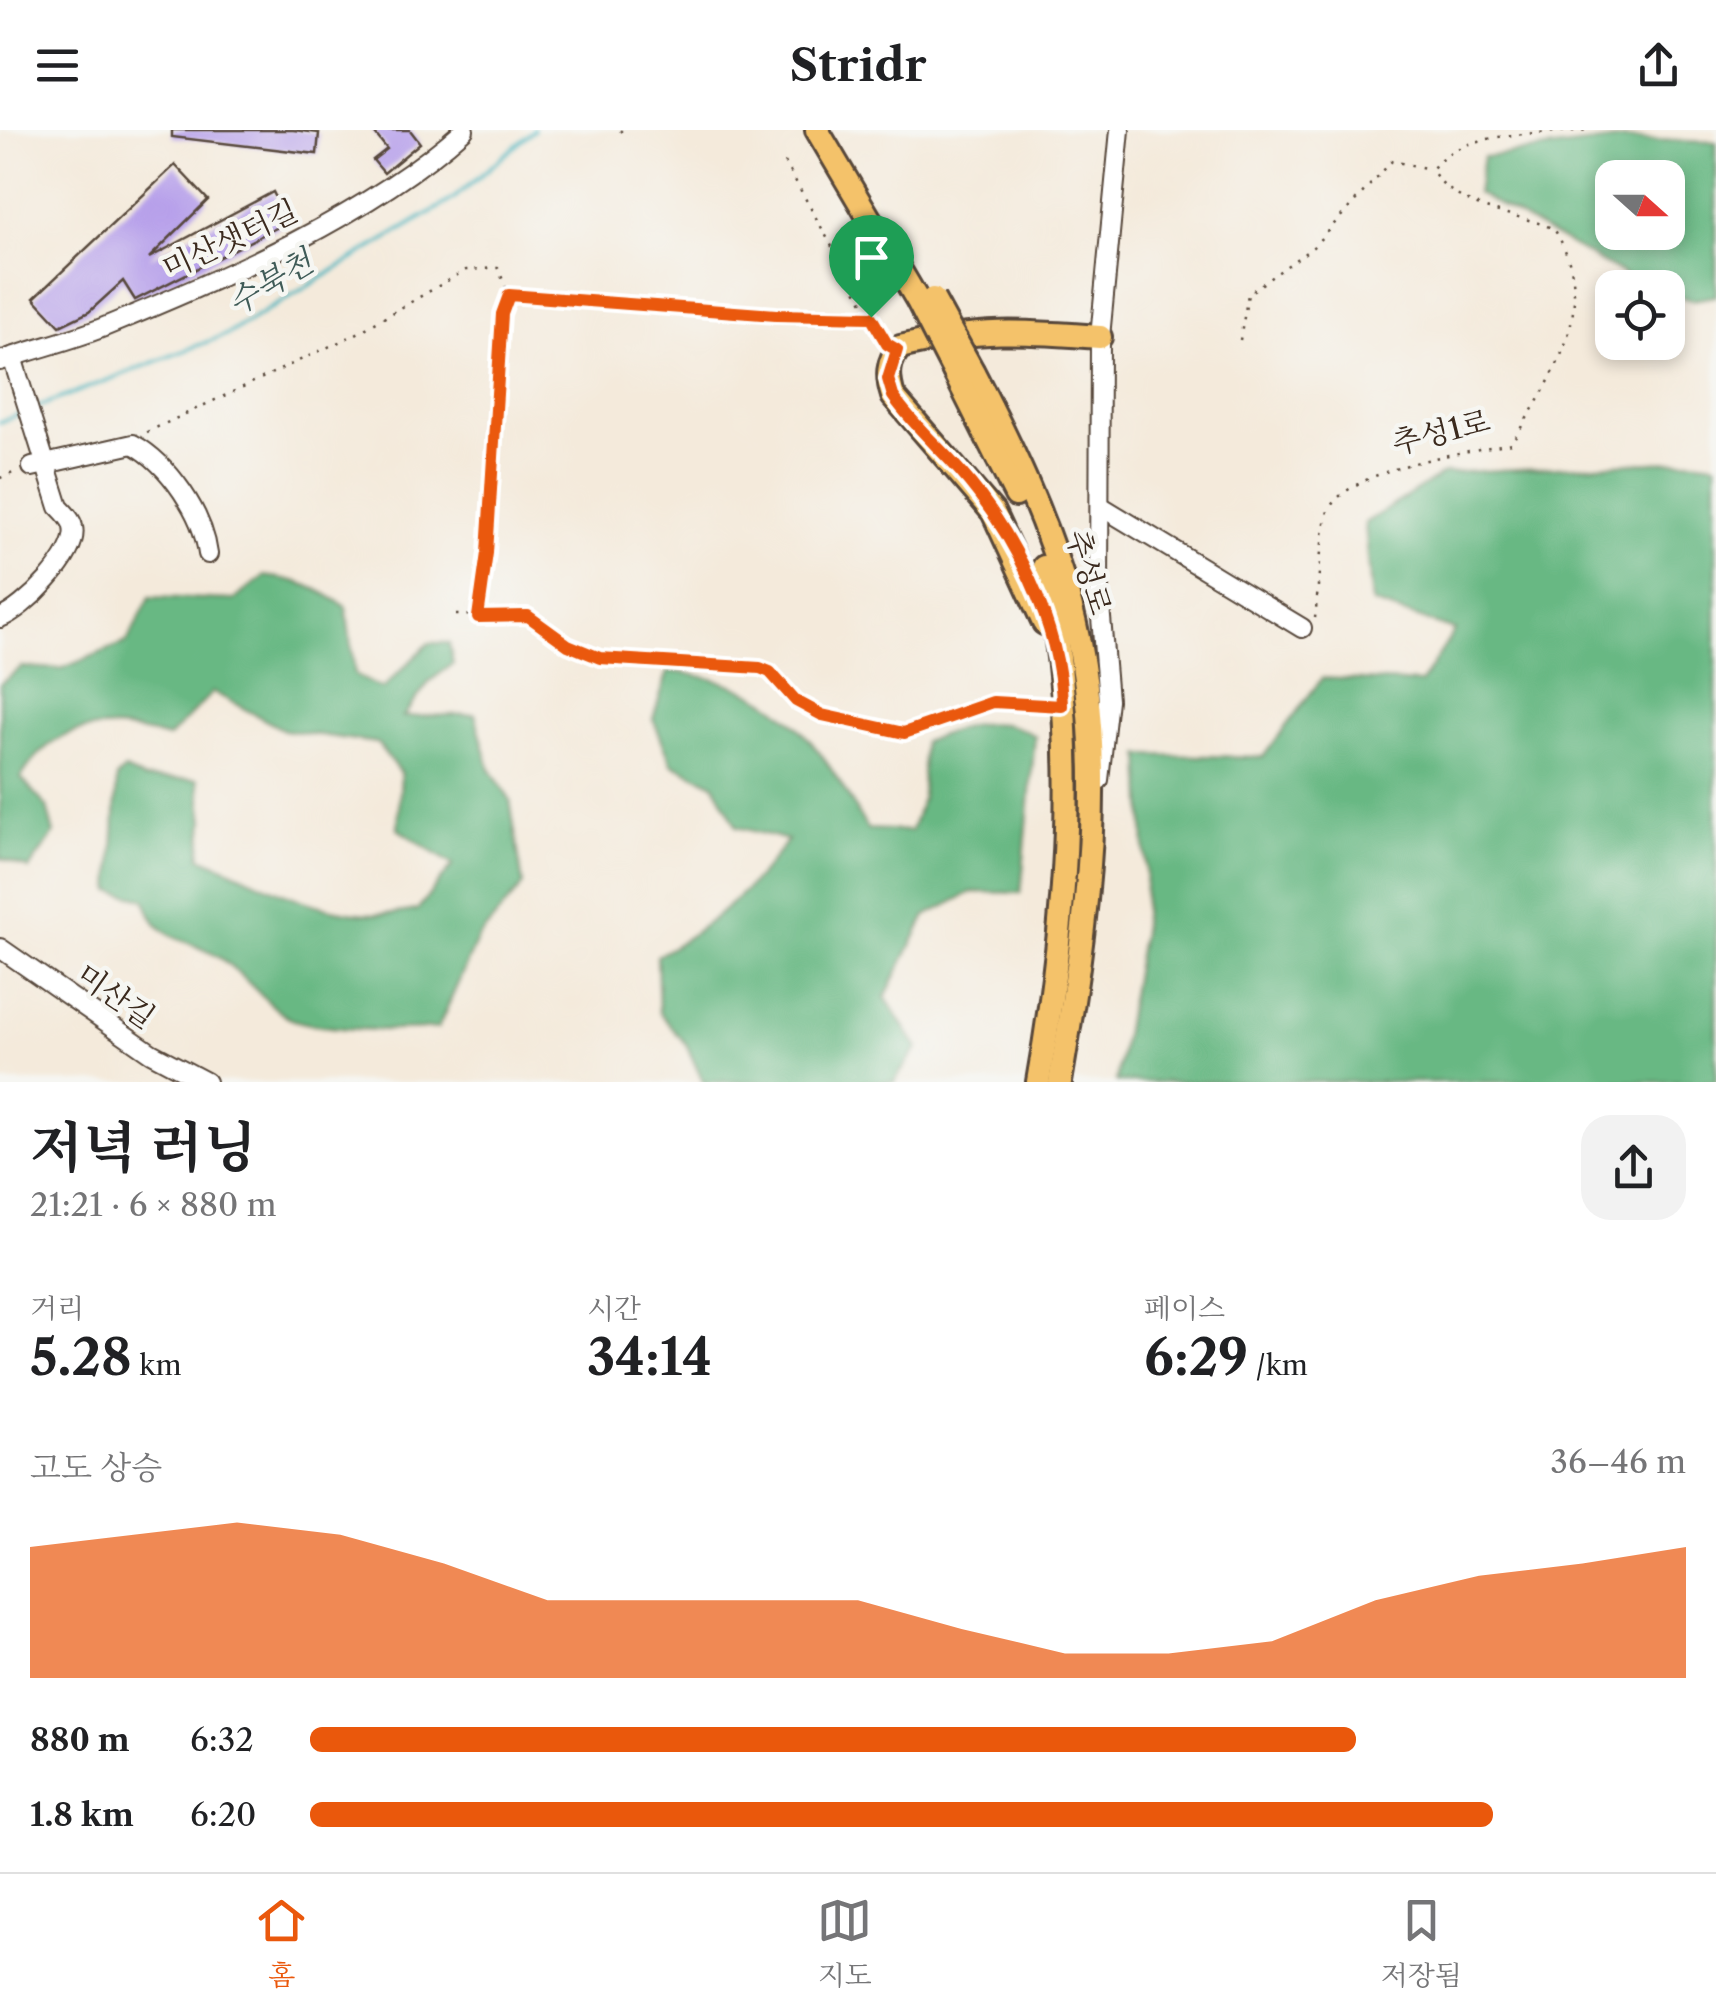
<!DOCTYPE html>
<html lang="ko">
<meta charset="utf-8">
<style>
:root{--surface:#fff;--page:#f2f2f2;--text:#202124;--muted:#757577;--line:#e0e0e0;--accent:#ea580c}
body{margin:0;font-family:"Libre Caslon Text","Noto Serif KR",serif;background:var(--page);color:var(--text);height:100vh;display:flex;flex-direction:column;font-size:38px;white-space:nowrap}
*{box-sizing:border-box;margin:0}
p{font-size:32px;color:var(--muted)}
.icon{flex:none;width:55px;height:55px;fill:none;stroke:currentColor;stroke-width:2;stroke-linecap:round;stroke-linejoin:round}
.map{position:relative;height:952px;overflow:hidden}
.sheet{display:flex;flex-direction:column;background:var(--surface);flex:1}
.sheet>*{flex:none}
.needle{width:65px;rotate:111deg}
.controls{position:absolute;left:1595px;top:30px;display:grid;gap:20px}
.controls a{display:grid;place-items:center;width:90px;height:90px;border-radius:20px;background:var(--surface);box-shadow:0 5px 15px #0003;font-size:50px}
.pin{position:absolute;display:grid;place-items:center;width:85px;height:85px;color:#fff;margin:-102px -42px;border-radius:50% 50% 50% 0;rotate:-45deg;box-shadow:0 0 10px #0007}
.pin .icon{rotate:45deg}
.round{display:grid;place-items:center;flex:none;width:105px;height:105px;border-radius:30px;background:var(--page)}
.overview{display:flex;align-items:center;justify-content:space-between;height:170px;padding:0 30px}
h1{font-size:55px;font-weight:700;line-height:75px}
.figures{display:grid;grid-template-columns:repeat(3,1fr);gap:15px;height:170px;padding:10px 30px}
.figures div{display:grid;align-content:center}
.figures b{font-size:50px;font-weight:700}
.figures small{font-size:28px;font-weight:400}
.figures p{font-size:28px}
.chart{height:280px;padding:20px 30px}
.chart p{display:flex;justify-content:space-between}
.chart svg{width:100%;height:180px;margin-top:10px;fill:var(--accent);opacity:.7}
ul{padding:0 30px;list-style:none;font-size:32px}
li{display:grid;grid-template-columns:160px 120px 1fr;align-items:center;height:75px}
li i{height:25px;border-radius:12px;background:var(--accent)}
header{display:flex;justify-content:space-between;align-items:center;height:130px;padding:0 30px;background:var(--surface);font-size:45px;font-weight:700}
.tabs{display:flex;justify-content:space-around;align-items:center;height:140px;border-top:2px solid var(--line);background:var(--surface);font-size:28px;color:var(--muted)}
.tabs a{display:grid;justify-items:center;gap:5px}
.tabs .current{color:var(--accent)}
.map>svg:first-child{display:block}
.forest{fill:#68b883;stroke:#527150;stroke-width:2.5;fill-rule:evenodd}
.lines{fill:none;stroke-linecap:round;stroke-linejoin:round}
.stream{stroke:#47b6c0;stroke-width:4}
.building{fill:#b69fea}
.minor-casing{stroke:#57473a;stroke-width:22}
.major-casing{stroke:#57473a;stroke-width:28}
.path{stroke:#57473a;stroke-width:2.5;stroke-dasharray:2.5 8;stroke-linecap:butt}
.minor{stroke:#fff;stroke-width:18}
.major{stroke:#f4c26a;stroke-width:22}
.major-bridge-casing{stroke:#57473a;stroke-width:28;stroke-linecap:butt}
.major-bridge{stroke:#f4c26a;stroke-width:22}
.route-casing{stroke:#fff;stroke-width:20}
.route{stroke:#ea580c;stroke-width:12}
.labels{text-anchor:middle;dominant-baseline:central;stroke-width:9;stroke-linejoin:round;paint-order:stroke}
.street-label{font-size:30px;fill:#3b2a1e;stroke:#f6f6f2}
.water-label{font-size:32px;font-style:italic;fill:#3f5b57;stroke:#f6f6f2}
</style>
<header><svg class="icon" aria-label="menu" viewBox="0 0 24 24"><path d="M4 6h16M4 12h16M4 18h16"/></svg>Stridr<svg class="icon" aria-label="share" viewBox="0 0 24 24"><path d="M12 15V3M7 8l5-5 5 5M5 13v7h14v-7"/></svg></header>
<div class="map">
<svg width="1716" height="952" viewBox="0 0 1716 952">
<rect width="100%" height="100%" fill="#f6f6f2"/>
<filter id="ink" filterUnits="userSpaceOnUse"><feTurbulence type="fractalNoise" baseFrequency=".01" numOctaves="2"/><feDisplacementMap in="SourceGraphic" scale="20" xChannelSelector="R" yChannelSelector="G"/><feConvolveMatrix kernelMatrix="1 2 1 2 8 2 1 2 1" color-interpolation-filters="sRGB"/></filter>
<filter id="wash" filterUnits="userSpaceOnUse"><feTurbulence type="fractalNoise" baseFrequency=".0048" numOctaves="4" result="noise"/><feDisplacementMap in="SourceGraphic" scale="40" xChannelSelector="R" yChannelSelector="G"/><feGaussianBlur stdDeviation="2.25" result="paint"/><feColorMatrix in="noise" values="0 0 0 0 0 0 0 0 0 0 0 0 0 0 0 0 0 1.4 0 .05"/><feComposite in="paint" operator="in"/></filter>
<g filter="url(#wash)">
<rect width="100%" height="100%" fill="#f4eadb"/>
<!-- forest -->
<g class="forest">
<path d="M1624 9 1716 12V166L1692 170 1668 162V158L1641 154 1477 63 1483 27ZM1612 48H1668V102H1612Z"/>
<path d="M1691 330 1716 333V952H1116L1142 802 1146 740 1141 625 1263 627 1322 548 1421 553 1455 500 1372 473 1365 393 1444 343Z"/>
<path d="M264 446C297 449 319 458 346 477L355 545 382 559 429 513H449L453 534 430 551 403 587 475 584 490 639 510 670 523 755 478 808 438 898C407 901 307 902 284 885 261 868 243 844 220 828 186 806 157 814 145 769L111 761 117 647 125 640 145 649H198L204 691 200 727C277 757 329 797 417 780L453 735 398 699 401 644 377 613 284 600 213 562 168 608C109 591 55 589 21 648L47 677 54 704 29 739 0 728V554L22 537 61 539 127 512 150 467 234 470Z"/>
<path d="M668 541C781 553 815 607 867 699L911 701 922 669 923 612C961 596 998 582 1035 606L1021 763 972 762 926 786 885 867 918 918 894 952H703L686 914 659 882 657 826C711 796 752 760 788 710L737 697 714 654 672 634 653 589Z"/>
</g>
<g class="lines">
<!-- stream -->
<g class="stream">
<path d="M35 278 228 204 453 69 534 0"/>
<path d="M0 292 22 283"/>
</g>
</g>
<g id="blocks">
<!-- building -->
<g class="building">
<path d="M172 0H293L319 3 317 24 172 7Z"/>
<path d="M372 0H410L420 13 384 43 373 30 387 19Z"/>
<path d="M175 35 208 70 149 128 273 62 288 92 135 170 123 151 89 182 60 196 34 168Z"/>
</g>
</g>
</g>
<g filter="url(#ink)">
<use href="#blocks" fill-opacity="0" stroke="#57473a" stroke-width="2.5"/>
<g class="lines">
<!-- minor casing -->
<g class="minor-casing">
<g id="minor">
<path d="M0 231C36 218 74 210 109 195 229 146 368 86 464 0"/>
<path d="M32 337 133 314C169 334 203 384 208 424"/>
<path d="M1102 377 1302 498"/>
<path d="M0 488C23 480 80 424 73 397 72 390 64 382 59 377L12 227"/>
<path d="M1099 650 1108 570 1099 464 1100 207 1120 0"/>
<path d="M0 818 151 923 206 952"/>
</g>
</g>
<!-- major casing -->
<g class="major-casing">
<g id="major">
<path d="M817 0 918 171"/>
<path d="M973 242C1012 317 1048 392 1070 474 1112 630 1086 796 1060 952"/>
<path d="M955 243 1016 365"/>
<path d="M1044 493 993 382 893 266C887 247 887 232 900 217 979 198 1021 201 1100 207"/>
<path d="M1038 952C1068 782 1081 607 1044 437"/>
</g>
</g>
<!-- path -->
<g class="path">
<path d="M620 2 622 0"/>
<path d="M785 32 884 210"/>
<path d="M1240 210 1248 164 1313 117 1392 31 1430 39"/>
<path d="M147 302 356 204 466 140 498 138 509 165 776 185 871 187"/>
<path d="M0 348 16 342"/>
<path d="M456 485 528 486 545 494 569 515 600 528 759 538 770 542 795 571 822 585 904 603 993 572 1047 575"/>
<path d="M478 486 487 423 502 184 508 166"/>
<path d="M1315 488C1318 466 1321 394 1329 379 1353 337 1467 322 1511 313 1554 247 1602 175 1554 99 1512 80 1459 83 1432 40 1456 0 1542 4 1588 0"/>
</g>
<!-- minor -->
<use href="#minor" class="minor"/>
<!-- major -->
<use href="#major" class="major"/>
<!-- major-bridge casing -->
<g class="major-bridge-casing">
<g id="major-bridge">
<path d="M933 169 973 242"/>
<path d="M918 171 955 243"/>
</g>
</g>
<!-- major-bridge -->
<use href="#major-bridge" class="major-bridge"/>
</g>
</g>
<g class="lines" filter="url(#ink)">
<!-- route casing -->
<g class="route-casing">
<path id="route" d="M509 165 776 185 871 187 887 214 897 220 888 249 893 266C912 294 938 316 960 341 1013 401 1061 495 1062 576L993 572 904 603 822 585 796 571 770 542 760 538 600 528 568 515 528 486 478 487 487 423 502 184Z"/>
</g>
<!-- route -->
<use href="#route" class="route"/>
</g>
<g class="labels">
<!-- street labels -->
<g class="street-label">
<text transform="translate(230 109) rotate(-25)">미산샛터길</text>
<text transform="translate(1441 302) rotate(-14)">추성1로</text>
<text transform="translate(1089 442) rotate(73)">추성로</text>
<text transform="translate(116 866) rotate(35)">미산길</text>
</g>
<!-- water labels -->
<g class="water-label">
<text transform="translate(270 152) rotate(-31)">수북천</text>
</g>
</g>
</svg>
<div class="controls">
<a><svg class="needle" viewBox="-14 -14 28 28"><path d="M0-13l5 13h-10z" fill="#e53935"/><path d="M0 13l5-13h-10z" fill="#757577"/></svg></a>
<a><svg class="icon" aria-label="locate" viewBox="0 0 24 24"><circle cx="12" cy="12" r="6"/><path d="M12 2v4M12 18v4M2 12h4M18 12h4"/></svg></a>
</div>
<div class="pin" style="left:871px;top:187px;background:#1e9e55"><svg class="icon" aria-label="arrive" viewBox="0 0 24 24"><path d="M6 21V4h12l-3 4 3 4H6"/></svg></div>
</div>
<section class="sheet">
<div class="overview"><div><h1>저녁 러닝</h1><p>21:21 · 6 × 880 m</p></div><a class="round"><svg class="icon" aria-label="share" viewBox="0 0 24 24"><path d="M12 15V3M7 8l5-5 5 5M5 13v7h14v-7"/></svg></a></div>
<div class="figures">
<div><p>거리</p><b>5.28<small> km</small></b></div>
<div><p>시간</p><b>34:14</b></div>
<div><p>페이스</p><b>6:29<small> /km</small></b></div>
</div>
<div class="chart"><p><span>고도 상승</span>36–46 m</p>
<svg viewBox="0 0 160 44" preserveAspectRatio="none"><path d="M0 44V12L10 9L20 6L30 9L40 16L50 25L60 25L70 25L80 25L90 32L100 38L110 38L120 35L130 25L140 19L150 16L160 12V44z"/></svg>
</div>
<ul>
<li><b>880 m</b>6:32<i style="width:76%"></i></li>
<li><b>1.8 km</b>6:20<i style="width:86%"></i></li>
</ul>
</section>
<nav class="tabs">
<a class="current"><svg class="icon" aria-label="home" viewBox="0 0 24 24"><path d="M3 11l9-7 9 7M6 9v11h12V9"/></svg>홈</a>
<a><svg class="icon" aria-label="map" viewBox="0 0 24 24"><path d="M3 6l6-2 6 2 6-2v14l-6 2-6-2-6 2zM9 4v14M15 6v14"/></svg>지도</a>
<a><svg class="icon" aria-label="saved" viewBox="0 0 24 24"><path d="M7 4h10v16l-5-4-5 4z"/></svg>저장됨</a>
</nav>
